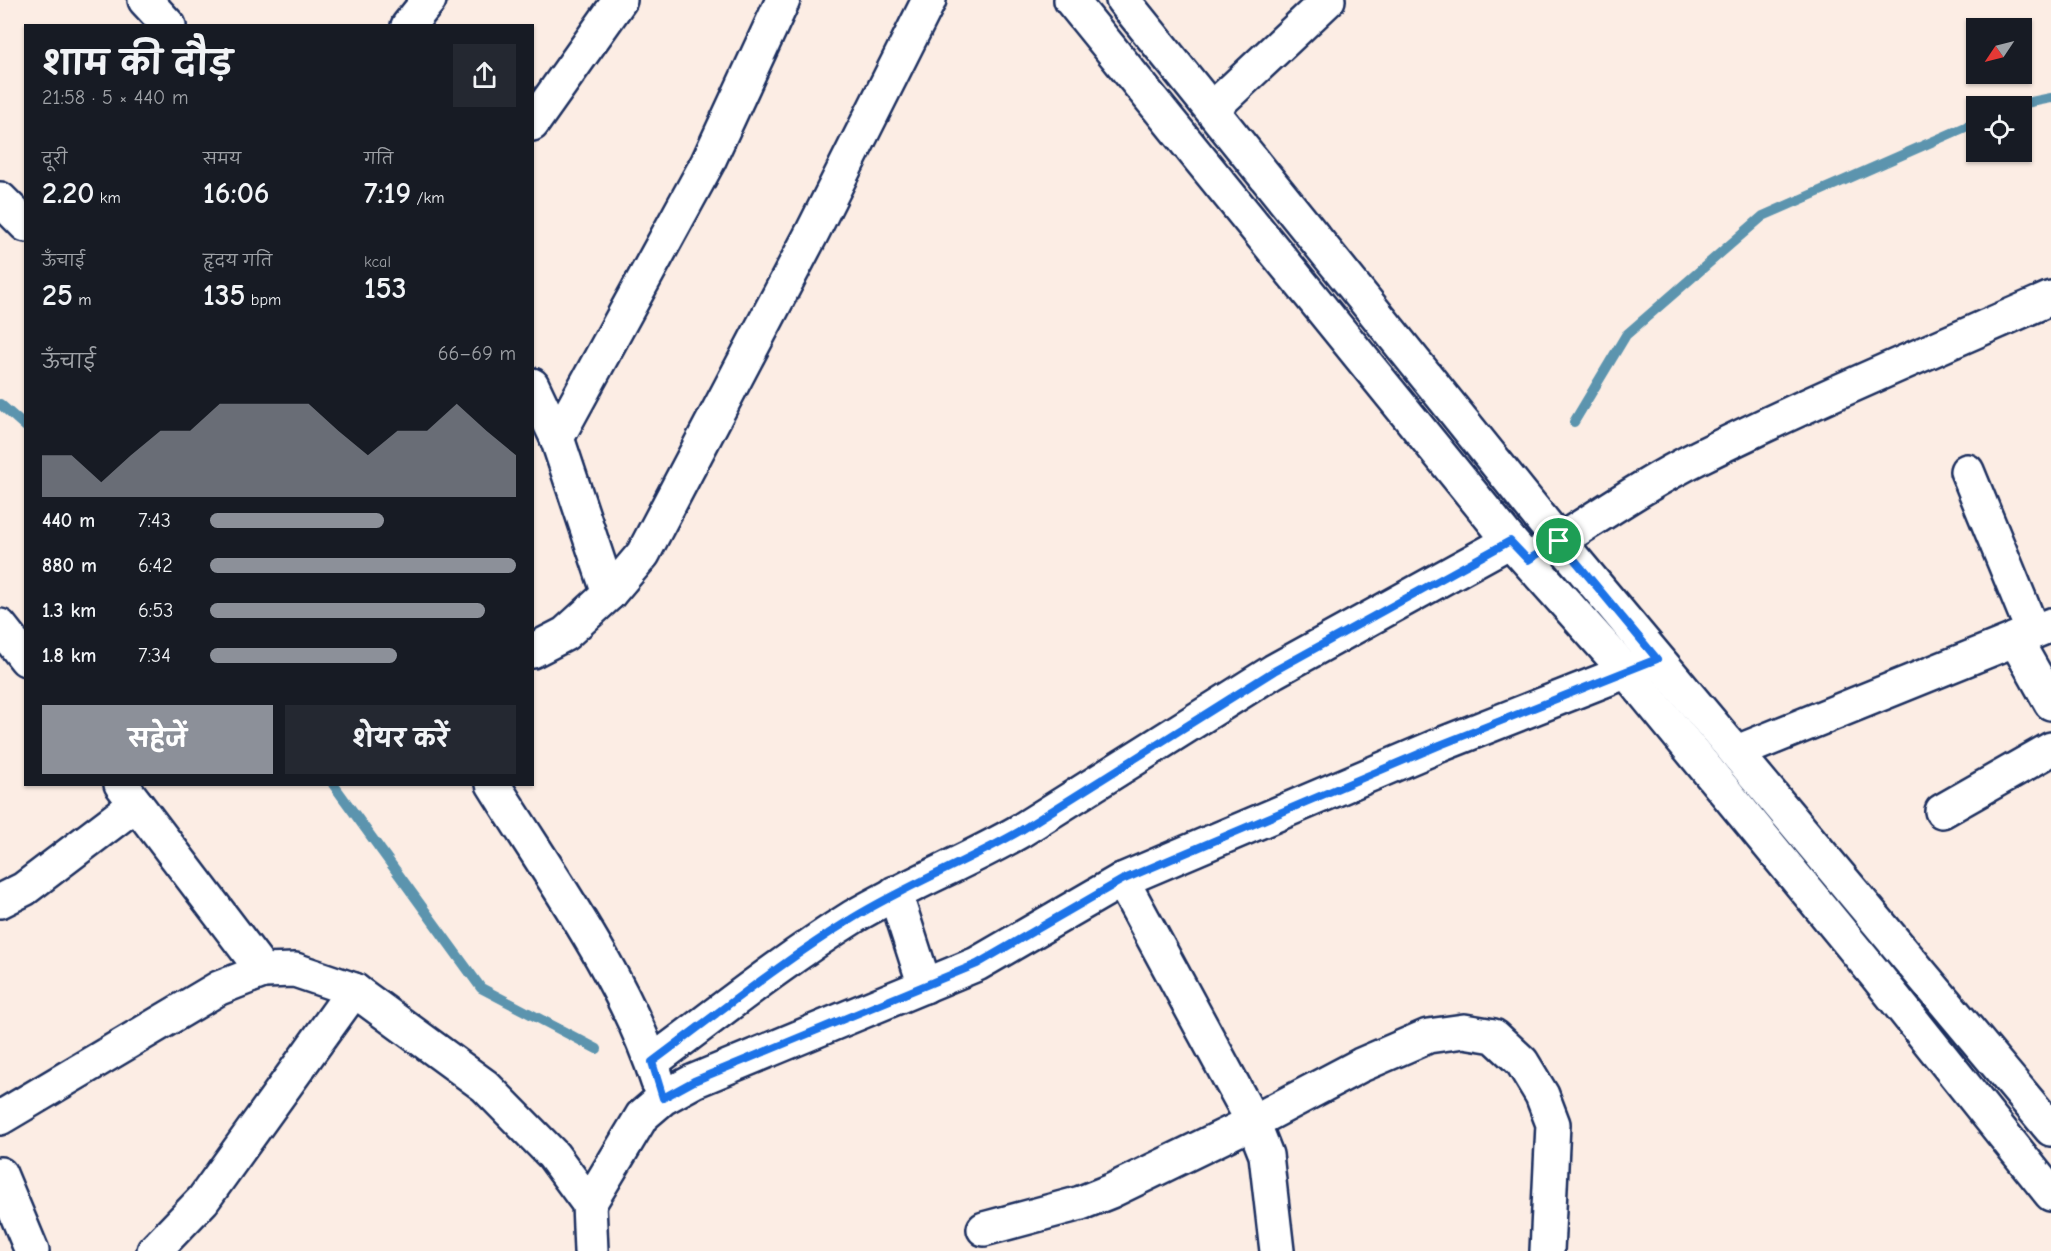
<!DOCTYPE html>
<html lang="hi">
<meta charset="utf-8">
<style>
:root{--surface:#171b24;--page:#242831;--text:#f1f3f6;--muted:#9ea1a6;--accent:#8c9099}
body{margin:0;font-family:"Comic Neue","Playpen Sans Deva",sans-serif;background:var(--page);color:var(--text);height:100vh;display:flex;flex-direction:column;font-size:22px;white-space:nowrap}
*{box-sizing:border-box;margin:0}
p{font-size:20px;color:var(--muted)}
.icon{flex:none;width:33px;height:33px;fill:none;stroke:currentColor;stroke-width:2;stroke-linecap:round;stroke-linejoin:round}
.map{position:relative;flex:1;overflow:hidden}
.side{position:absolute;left:24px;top:24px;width:510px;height:762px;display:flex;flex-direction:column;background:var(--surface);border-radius:0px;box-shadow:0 2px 4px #0004}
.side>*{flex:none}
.needle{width:39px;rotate:235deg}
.tools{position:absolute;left:1966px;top:18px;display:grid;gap:12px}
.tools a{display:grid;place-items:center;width:66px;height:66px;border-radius:0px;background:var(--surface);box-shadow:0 2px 4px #0004;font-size:30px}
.pin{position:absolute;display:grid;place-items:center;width:51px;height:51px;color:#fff;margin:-26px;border:3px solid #fff;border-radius:50%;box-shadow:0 2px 6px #0007}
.round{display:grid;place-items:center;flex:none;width:63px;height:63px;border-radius:0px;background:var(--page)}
.head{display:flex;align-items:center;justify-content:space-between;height:102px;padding:0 18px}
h1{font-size:33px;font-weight:700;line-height:45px}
.metrics{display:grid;grid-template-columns:repeat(3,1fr);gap:9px;height:102px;padding:6px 18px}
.metrics div{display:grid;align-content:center}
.metrics b{font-size:30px;font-weight:700}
.metrics small{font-size:16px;font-weight:400}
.metrics p{font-size:16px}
.chart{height:168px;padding:12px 18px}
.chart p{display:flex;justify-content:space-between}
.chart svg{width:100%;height:108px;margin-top:6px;fill:var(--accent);opacity:.7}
.cta{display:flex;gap:12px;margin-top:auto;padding:12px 18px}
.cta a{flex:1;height:69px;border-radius:0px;background:var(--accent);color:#fff;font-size:24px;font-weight:700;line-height:69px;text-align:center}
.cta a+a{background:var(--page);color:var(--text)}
ul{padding:0 18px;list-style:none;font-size:20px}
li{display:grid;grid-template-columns:96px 72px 1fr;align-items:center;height:45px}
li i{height:15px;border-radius:8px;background:var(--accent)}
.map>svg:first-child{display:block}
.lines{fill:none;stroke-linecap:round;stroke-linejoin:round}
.stream{stroke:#5c94ae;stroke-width:10}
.minor-casing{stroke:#1b2f5e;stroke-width:38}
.major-casing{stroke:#1b2f5e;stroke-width:38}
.minor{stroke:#fff;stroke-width:33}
.major{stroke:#fff;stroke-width:33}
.route-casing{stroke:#fff;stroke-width:12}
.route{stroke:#1a73e8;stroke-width:8}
</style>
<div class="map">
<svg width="2051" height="1251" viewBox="0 0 2051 1251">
<rect width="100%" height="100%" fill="#fcede4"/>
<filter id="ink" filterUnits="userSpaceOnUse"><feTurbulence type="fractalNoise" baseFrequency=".0167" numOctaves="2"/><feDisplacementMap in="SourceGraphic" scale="12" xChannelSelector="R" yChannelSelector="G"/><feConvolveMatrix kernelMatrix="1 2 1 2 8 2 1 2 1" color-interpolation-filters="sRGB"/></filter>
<g filter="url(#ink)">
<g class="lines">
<!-- stream -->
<g class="stream">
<path d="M2011 106 2051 98"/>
<path d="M0 404 26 427"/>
<path d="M1574 422 1626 335 1763 216 1977 122"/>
<path d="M333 784 481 988 597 1049"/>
</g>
<!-- minor casing -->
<g class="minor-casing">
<g id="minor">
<path d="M145 0 169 26"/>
<path d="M408 26 429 0"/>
<path d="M1212 109 1328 0"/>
<path d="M532 124 620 0"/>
<path d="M0 199 26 225"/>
<path d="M532 385 557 438 609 594"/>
<path d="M557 438 708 162 783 0"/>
<path d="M1967 471 2033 632"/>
<path d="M1528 560C1585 526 1639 487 1699 457 1814 400 1933 350 2051 298"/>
<path d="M0 626 26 659"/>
<path d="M2015 639 2051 703"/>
<path d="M532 651 565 634 609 594 643 554 813 231 929 0"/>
<path d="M1737 752 2051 625"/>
<path d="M121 784 263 971"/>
<path d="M493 784C551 877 625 978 658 1082"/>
<path d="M1942 811 2051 749"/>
<path d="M1122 880 1253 1122 1266 1155 1277 1251"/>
<path d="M895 893 925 986"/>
<path d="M0 901 24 889 136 804"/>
<path d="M652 1062C718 1013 783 961 853 917 907 885 966 862 1020 831L1274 671 1510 541"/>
<path d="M0 1118 219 988 263 971 295 970 354 990 485 1086 553 1155 589 1204 591 1251"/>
<path d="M0 1174 32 1251"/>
<path d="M589 1204 642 1116 663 1098 694 1081 977 964 1122 880 1440 745 1653 661"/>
<path d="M984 1229 1081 1203 1111 1191 1253 1122 1361 1065 1428 1036 1464 1031 1494 1036 1522 1062 1542 1095 1553 1124 1547 1251"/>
<path d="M154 1251 203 1200 354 990"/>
</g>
</g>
<!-- major casing -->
<g class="major-casing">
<g id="major">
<path d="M1071 0 1510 541 1626 671 1876 975 2051 1194"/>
<path d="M1123 0 1559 541 2051 1129"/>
</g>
</g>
<!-- minor -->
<use href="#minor" class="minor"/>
<!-- major -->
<use href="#major" class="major"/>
</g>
</g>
<g class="lines" filter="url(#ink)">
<!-- route casing -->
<g class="route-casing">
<path id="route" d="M1510 541 1528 560 1559 541 1657 659 1440 745 1122 880 977 964 694 1081 663 1098 652 1062C718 1013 783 961 853 918 907 885 966 862 1020 831L1274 671Z"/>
</g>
<!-- route -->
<use href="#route" class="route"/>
</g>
</svg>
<div class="tools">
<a><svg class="needle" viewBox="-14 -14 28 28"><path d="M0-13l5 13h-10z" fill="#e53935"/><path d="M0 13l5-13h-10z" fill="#9ea1a6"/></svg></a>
<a><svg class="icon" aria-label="locate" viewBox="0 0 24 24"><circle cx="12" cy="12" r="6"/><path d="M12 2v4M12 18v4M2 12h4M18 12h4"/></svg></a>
</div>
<div class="pin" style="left:1559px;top:541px;background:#1e9e55"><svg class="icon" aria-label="arrive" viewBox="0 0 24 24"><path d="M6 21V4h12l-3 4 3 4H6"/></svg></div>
<section class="side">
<div class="head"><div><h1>शाम की दौड़</h1><p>21:58 · 5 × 440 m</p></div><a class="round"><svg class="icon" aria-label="share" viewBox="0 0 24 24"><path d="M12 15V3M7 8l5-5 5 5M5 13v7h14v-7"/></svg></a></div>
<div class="metrics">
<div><p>दूरी</p><b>2.20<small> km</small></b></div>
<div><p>समय</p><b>16:06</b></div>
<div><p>गति</p><b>7:19<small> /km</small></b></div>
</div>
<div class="metrics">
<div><p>ऊँचाई</p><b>25<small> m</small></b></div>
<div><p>हृदय गति</p><b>135<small> bpm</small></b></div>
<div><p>kcal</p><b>153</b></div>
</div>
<div class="chart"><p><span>ऊँचाई</span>66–69 m</p>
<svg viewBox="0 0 160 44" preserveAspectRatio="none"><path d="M0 44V27L10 27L20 38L30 27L40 17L50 17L60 6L70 6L80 6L90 6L100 17L110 27L120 17L130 17L140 6L150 17L160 27V44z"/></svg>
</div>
<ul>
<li><b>440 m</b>7:43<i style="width:57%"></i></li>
<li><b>880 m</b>6:42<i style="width:100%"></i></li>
<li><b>1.3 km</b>6:53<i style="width:90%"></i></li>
<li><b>1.8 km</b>7:34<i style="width:61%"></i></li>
</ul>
<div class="cta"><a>सहेजें</a><a>शेयर करें</a></div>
</section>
</div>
